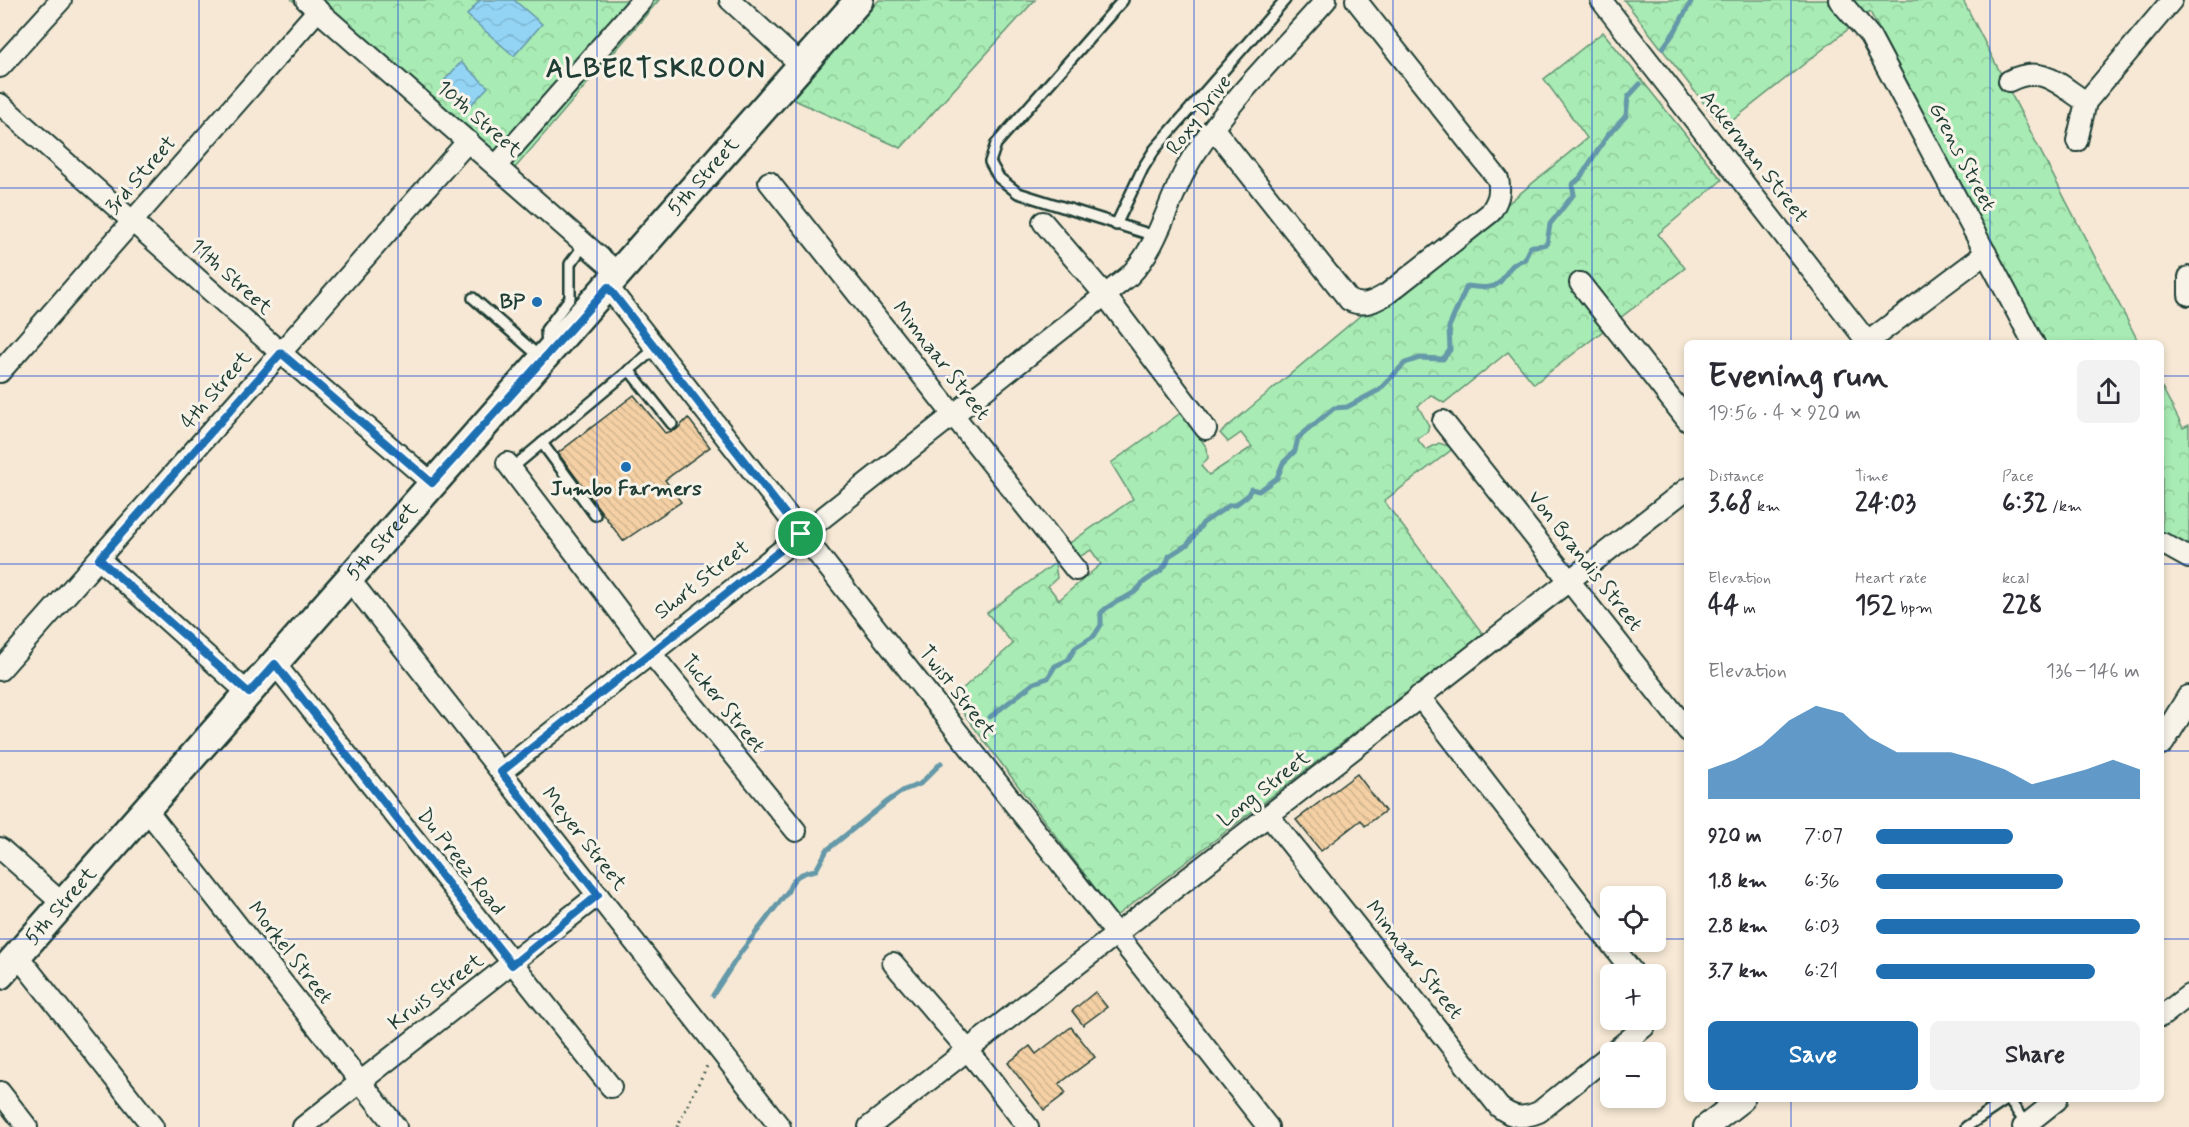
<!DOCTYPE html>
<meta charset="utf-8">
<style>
:root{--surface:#fff;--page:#f2f2f3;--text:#2b2b33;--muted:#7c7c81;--accent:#1f6fb2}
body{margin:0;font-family:Mynerve,sans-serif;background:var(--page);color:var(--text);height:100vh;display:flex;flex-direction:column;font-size:22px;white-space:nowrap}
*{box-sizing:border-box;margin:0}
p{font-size:20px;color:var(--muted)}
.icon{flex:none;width:33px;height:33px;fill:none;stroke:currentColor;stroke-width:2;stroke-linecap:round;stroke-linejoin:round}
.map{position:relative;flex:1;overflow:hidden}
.details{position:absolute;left:1684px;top:340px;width:480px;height:762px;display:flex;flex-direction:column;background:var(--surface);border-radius:9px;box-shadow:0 3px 9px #0003}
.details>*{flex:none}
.fabs{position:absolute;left:1600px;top:886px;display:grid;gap:12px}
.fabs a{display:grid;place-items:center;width:66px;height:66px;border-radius:9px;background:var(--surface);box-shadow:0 3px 9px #0003;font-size:30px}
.pin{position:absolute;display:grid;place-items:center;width:51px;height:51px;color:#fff;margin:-26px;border:3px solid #fff;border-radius:50%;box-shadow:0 2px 6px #0007}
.round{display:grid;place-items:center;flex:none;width:63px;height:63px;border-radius:9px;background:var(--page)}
.headline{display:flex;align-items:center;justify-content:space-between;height:102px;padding:0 24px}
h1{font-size:33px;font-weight:700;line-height:45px}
.stats{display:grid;grid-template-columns:repeat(3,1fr);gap:9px;height:102px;padding:6px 24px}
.stats div{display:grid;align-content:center}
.stats b{font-size:26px;font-weight:700}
.stats small{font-size:16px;font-weight:400}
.stats p{font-size:16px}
.chart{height:168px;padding:12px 24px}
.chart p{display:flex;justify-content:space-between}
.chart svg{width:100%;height:108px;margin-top:6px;fill:var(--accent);opacity:.7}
.primary-button{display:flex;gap:12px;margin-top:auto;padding:12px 24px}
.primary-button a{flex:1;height:69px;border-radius:9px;background:var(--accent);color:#fff;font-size:24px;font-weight:700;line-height:69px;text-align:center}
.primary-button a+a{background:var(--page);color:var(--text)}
ul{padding:0 24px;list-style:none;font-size:20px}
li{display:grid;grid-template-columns:96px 72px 1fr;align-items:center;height:45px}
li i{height:15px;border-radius:8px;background:var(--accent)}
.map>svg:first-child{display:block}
.park{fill:url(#park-crowns);stroke:#649474;stroke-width:1.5}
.water{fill:url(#water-waves);stroke:#6598a8;stroke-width:1.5}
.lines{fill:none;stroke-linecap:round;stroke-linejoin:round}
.stream{stroke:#6598a8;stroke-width:5}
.building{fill:url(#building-back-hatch);stroke:#1f3d34;stroke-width:1.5}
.service-casing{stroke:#1f3d34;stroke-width:14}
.minor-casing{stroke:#1f3d34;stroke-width:24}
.tertiary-casing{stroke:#1f3d34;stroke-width:28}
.secondary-casing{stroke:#1f3d34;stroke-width:32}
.path{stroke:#1f3d34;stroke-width:3;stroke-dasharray:1.5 4.5;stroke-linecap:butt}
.service{stroke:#f7f3e8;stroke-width:9}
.minor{stroke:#f7f3e8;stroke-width:20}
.tertiary{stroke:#f7f3e8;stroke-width:24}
.secondary{stroke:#f7f3e8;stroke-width:27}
.route-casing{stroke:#fff;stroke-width:12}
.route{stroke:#1f6fb2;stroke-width:8}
.grid{fill:none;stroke:#1d4ed8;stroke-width:1.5;stroke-opacity:0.55}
.poi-dot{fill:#1f6fb2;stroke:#f7f3e8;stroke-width:2}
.labels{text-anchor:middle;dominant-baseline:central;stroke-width:6;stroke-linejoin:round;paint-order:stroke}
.street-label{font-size:21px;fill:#1f3d34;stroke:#f7f3e8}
.poi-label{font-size:21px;font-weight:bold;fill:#1f3d34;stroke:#f7f3e8;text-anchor:end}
.district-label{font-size:27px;font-weight:bold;letter-spacing:1.5px;fill:#1f3d34;stroke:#f7f3e8}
</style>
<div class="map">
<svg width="2189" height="1127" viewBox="0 0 2189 1127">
<defs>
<pattern id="park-crowns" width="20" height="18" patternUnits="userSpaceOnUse" patternTransform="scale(1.5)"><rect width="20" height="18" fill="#a8ebb4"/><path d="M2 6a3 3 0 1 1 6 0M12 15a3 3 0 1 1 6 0" fill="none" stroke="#90ca9b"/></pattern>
<pattern id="water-waves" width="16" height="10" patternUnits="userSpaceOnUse" patternTransform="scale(1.5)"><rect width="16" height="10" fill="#93d4f5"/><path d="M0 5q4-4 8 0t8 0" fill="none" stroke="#7eb7d3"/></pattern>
<pattern id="building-back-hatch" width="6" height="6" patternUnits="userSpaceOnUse" patternTransform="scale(1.5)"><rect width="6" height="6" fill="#f4d0a4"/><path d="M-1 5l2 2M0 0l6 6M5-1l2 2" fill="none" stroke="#d1b48e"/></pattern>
</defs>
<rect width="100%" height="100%" fill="#f6e8d4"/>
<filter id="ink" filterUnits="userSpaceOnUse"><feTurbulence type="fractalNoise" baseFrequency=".0167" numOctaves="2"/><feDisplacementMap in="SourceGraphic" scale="12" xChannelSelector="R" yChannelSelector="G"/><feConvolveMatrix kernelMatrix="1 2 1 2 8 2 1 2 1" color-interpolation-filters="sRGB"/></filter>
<g filter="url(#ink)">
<!-- park -->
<g class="park">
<path d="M292 0H659L503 182Z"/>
<path d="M879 0H1035L901 148 792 99Z"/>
<path d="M1624 0H1963L2139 343H2045L1870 12 1723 128Z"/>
<path d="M1603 32 1722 180 1658 234 1685 268 1534 384 1508 352 1444 403 1431 395 1418 406 1429 426 1427 432 1417 439 1426 450 1439 443 1454 448 1384 501 1483 634 1116 916 952 698 1013 644 987 613 1055 563 1057 578 1048 586 1059 600 1101 564 1091 550 1081 556 1074 553 1067 545 1133 499 1111 463 1182 412 1207 448 1208 458 1201 466 1209 475 1252 447 1241 433 1228 442 1220 433 1361 315 1377 312 1587 138 1544 79Z"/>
<path d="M2162 387 2183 428 2189 425V552L2162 538Z"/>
</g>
<!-- water -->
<g class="water">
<path d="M480 0H514L542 24 514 56 467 15Z"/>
<path d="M461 62 488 87 471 105 444 81Z"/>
</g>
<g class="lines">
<!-- stream -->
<g class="stream">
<path d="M1663 48 1675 31 1692 0"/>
<path d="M990 717 1034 683 1048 678 1055 666 1068 660 1075 648 1094 636 1101 625V613C1111 602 1122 601 1133 593 1137 591 1140 586 1143 583 1153 574 1166 572 1169 556L1188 544 1203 523 1230 505H1235L1247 496 1251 489 1259 491 1277 478 1283 463 1295 451 1298 438 1334 408 1347 407 1379 390 1405 363 1420 358 1443 359 1450 350 1449 327 1467 286C1516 294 1494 268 1525 259 1532 239 1532 249 1547 244L1550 224 1574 194 1572 185 1580 178 1607 136 1626 116 1628 97 1640 84"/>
<path d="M713 995 741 952 788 891C793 876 801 873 816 870L827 850 888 801 904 790 920 784 941 763"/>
</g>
</g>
<!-- building -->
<g class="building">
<path d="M634 395 665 433 676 430 688 418 710 447 665 480 681 502 623 541 558 453Z"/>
<path d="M1357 774 1385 811 1365 826 1361 820 1321 851 1296 820Z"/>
<path d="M1095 992 1107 1007 1083 1025 1072 1011Z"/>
<path d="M1071 1027 1095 1057 1059 1084 1066 1093 1044 1110 1008 1063 1030 1046 1036 1054Z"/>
</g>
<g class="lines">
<!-- service casing -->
<g class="service-casing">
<g id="service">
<path d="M1123 0 996 144 990 162 999 178 1018 193 1155 236"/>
<path d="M1116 225 1143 168 1155 149 1285 0"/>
<path d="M473 298 541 358"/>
<path d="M547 347 546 330 570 298V264L585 244"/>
<path d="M629 370 672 424"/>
<path d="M542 443 595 515"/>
<path d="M511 469 656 348"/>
<path d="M2009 1100 2026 1124"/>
<path d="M1966 1127 2006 1100"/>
</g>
</g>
<!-- minor casing -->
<g class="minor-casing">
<g id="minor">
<path d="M306 0 619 274"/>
<path d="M730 0 801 65"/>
<path d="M1601 0 1869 344"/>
<path d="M1839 0 1870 36 2034 344"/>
<path d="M0 67 61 0"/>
<path d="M2009 81C2042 64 2058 84 2086 102"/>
<path d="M0 104 281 353 432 483"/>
<path d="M1214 129 1349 300C1363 308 1375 301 1387 294L1490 213C1498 201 1501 193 1498 179L1356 0"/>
<path d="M2077 141 2086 102 2172 0"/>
<path d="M496 166 642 0"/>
<path d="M769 182 1076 570"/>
<path d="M1043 222 1105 295 1206 429"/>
<path d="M2189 277V295"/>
<path d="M1580 283 1688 421"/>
<path d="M608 287 1268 1127"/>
<path d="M1865 344 1986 253"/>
<path d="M0 372 318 10"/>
<path d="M1443 421 1688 731"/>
<path d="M507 463 650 652 796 831"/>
<path d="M2162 543 2189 558"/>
<path d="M99 559 249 694"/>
<path d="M350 580 780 1127"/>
<path d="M275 664 611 1087"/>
<path d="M0 670 468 141"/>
<path d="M1419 696 1635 975"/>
<path d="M501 772 1129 276C1162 243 1169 193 1194 155 1231 99 1282 50 1326 0"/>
<path d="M146 809 396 1127"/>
<path d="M1269 816 1499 1107C1513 1118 1522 1119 1539 1112L1644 1027 1648 1020"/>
<path d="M0 848 63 904"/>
<path d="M17 955 153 1127"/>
<path d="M893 963 967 1049 1028 1127"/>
<path d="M2162 1016 2189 995"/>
<path d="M0 1092 27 1127"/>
<path d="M303 1127 598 895"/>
<path d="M869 1127 1688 488"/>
<path d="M2023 1127 2057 1100"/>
</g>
</g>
<!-- tertiary casing -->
<g class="tertiary-casing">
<g id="tertiary">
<path d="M2162 742 2189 698"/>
<path d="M1706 1127 1741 1100"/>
</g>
</g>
<!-- secondary casing -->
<g class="secondary-casing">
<g id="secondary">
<path id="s1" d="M0 975 859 0"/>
</g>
</g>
<!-- path -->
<path class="path" d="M677 1127 708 1064"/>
<!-- service -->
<use href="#service" class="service"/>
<!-- minor -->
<use href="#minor" class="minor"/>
<!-- tertiary -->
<use href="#tertiary" class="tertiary"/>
<!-- secondary -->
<use href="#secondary" class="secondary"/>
</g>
</g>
<g class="lines" filter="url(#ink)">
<!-- route casing -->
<g class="route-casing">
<path id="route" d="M608 287 801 534 501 772 598 895 512 965 275 664 249 693 99 559 281 353 432 483Z"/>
</g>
<!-- route -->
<use href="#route" class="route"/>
</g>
<!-- grid -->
<path class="grid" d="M199 0V1127M398 0V1127M597 0V1127M796 0V1127M995 0V1127M1194 0V1127M1393 0V1127M1592 0V1127M1791 0V344M1990 0V344M0 188H2189M0 376H1688M2162 376H2189M0 564H1688M2162 564H2189M0 751H1688M2162 751H2189M0 939H1611M1656 939H1688M2162 939H2189M1791 1100V1127M1990 1100V1127"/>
<!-- markers -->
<g class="poi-dot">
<circle cx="537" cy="302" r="6"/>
<circle cx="626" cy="467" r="6"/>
</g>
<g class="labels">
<!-- street labels -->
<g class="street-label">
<text transform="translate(1199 115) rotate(-53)">Roxy Drive</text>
<text transform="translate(479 119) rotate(41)">10th Street</text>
<text transform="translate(1754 157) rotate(52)">Ackerman Street</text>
<text transform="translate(1962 157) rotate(62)">Grens Street</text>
<text transform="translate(141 175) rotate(-49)">3rd Street</text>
<text stroke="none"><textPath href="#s1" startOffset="1064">5th Street</textPath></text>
<text transform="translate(231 277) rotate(42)">11th Street</text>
<text transform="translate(941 361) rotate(52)">Minnaar Street</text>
<text transform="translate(216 390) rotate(-49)">4th Street</text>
<text stroke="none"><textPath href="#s1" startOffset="578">5th Street</textPath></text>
<text transform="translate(1585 561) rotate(52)">Von Brandis Street</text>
<text transform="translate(702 580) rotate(-38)">Short Street</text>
<text transform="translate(957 692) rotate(52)">Twist Street</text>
<text transform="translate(723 704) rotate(51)">Tucker Street</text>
<text transform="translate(1264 789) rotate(-38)">Long Street</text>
<text transform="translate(584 839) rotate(52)">Meyer Street</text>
<text transform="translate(461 862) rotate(52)">Du Preez Road</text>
<text stroke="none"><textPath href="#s1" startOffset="92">5th Street</textPath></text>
<text transform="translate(290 953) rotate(52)">Morkel Street</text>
<text transform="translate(1414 960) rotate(52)">Minnaar Street</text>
<text transform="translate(436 992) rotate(-37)">Kruis Street</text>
</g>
<!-- poi labels -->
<g class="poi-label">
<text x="525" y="302">BP</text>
<text x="626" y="489" text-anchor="middle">Jumbo Farmers</text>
</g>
<!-- district labels -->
<g class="district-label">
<text x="656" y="69">ALBERTSKROON</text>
</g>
</g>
</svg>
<div class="fabs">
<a><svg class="icon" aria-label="locate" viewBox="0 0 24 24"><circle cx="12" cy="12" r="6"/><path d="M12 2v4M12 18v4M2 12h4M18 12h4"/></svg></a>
<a>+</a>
<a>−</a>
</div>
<div class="pin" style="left:801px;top:534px;background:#1e9e55"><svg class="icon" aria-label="arrive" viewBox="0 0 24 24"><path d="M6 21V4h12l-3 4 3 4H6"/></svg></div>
<section class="details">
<div class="headline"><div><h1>Evening run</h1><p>19:56 · 4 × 920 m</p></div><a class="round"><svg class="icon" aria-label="share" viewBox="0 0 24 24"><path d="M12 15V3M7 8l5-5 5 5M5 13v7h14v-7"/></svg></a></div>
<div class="stats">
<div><p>Distance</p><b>3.68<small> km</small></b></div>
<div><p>Time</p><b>24:03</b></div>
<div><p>Pace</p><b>6:32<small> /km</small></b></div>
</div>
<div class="stats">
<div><p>Elevation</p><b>44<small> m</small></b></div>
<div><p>Heart rate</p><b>152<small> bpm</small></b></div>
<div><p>kcal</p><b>228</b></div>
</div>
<div class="chart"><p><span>Elevation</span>136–146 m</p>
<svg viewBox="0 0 160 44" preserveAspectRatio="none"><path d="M0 44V32L10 28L20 22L30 12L40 6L50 9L60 19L70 25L80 25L90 25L100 28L110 32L120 38L130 35L140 32L150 28L160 32V44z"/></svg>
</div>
<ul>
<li><b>920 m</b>7:07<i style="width:52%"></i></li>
<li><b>1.8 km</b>6:36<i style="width:71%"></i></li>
<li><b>2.8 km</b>6:03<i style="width:100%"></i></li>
<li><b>3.7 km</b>6:21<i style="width:83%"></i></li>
</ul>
<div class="primary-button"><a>Save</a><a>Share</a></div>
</section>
</div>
